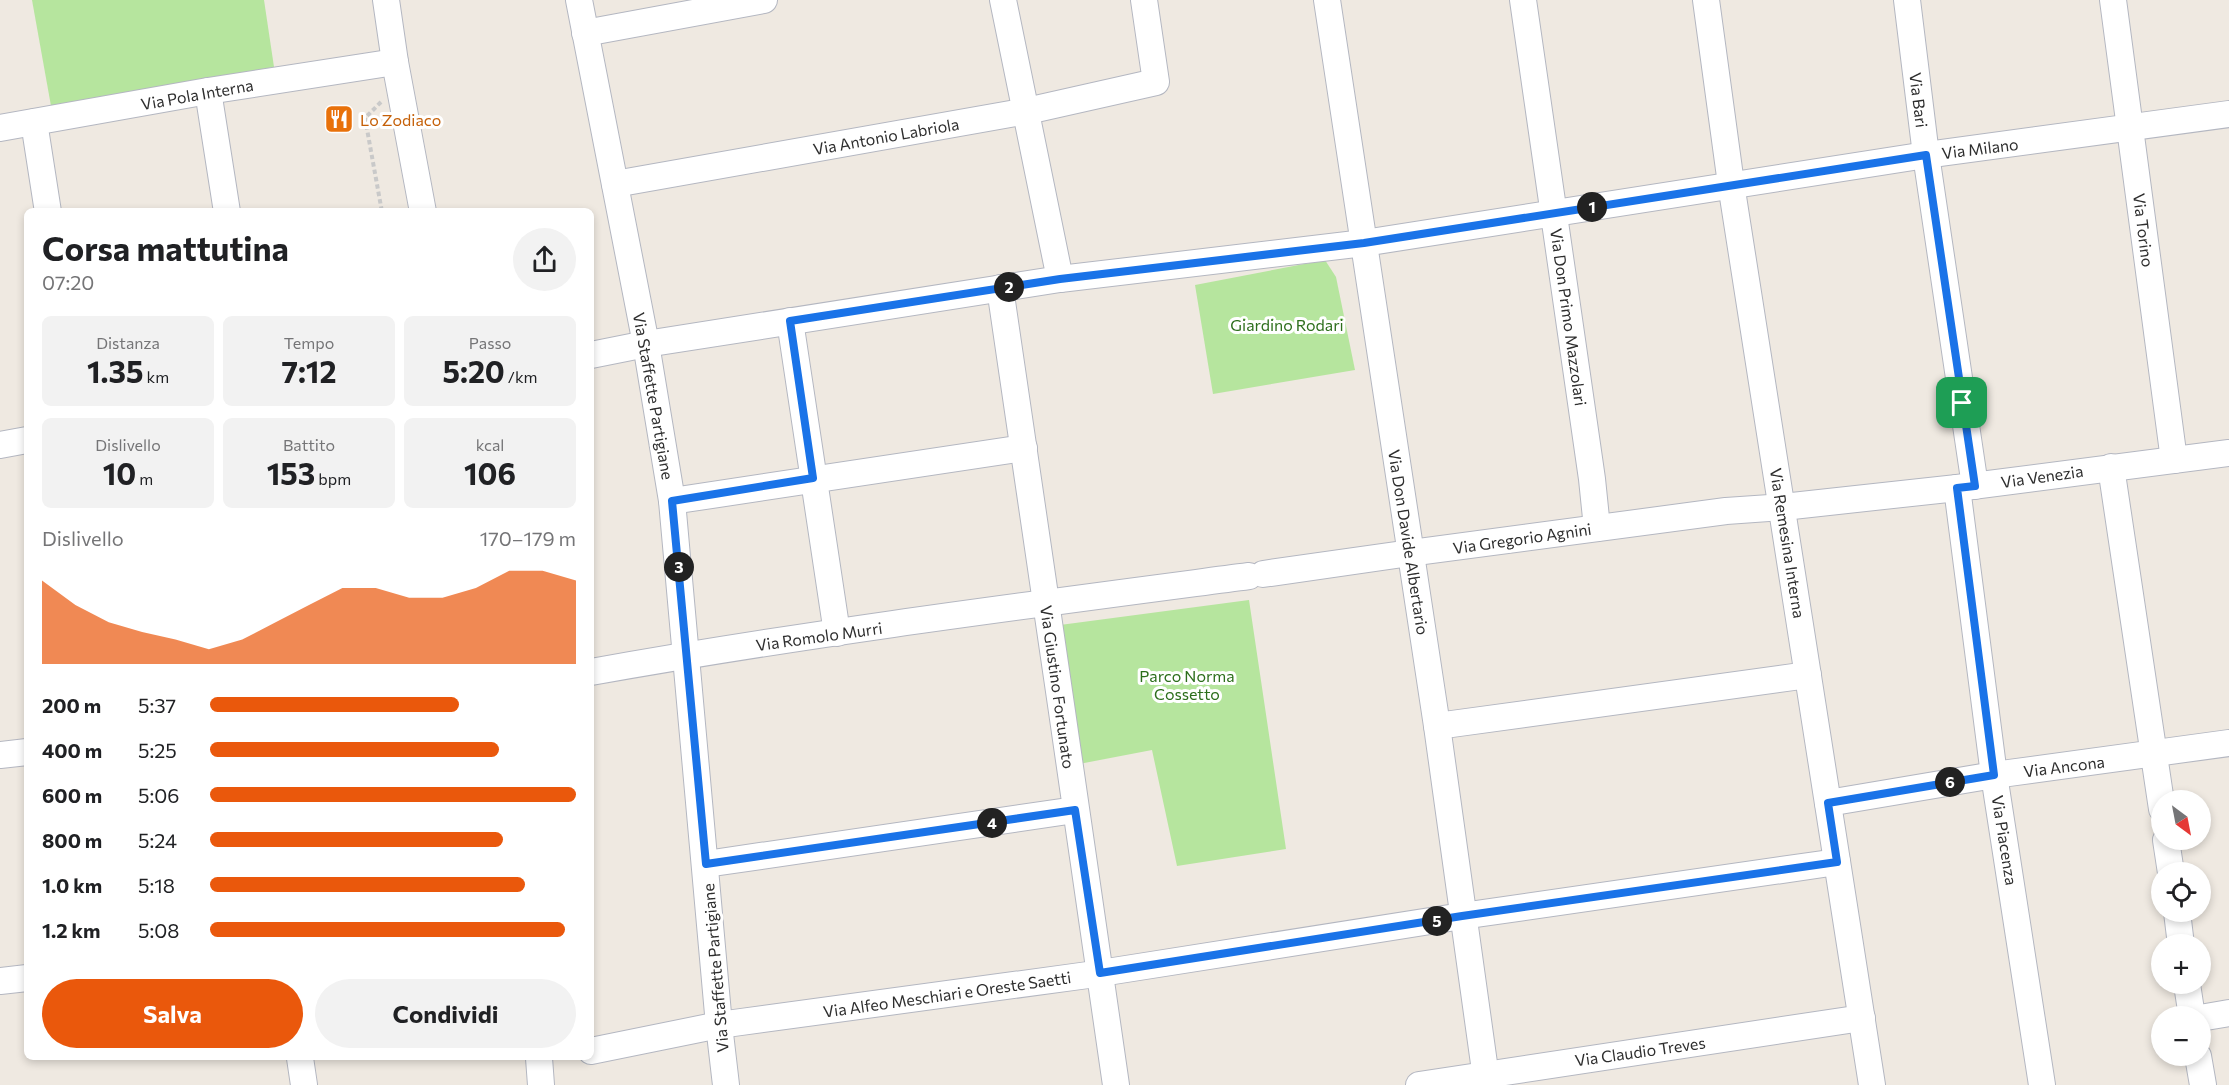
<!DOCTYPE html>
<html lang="it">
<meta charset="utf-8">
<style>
:root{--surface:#fff;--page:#f2f2f2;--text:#202124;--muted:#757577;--accent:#ea580c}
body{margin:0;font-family:Commissioner,sans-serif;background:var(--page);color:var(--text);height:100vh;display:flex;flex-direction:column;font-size:22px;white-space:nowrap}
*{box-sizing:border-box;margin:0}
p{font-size:20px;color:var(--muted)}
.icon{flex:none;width:33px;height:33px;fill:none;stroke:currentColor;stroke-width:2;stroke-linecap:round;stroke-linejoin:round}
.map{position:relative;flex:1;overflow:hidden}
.drawer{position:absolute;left:24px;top:208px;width:570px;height:852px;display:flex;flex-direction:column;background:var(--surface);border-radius:9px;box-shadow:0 3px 9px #0003}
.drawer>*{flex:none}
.needle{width:39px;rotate:148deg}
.tools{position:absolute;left:2151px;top:790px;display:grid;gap:12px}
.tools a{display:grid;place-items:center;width:60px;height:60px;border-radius:50%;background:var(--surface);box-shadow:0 3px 9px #0003;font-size:30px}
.pin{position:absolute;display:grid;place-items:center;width:51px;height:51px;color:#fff;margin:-26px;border-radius:12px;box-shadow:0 3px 9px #0006}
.km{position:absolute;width:30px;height:30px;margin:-15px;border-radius:50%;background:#222;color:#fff;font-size:16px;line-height:30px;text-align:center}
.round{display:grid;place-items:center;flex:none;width:63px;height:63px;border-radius:32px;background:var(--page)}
.head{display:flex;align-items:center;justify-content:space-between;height:102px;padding:0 18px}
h1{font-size:33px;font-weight:700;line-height:45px}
.metrics{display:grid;grid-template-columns:repeat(3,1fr);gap:9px;height:102px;padding:6px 18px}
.metrics div{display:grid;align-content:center;border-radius:9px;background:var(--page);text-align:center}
.metrics b{font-size:30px;font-weight:700}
.metrics small{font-size:16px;font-weight:400}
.metrics p{font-size:16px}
.chart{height:168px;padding:12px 18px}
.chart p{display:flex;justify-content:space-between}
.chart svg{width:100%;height:108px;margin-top:6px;fill:var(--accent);opacity:.7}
.button{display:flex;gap:12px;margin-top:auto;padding:12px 18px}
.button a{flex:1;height:69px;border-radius:36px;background:var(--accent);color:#fff;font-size:24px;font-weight:700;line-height:69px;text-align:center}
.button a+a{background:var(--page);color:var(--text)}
ul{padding:0 18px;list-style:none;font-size:20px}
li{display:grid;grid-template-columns:96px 72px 1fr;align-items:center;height:45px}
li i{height:15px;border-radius:8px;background:var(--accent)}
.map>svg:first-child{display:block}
.park{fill:#b6e59e}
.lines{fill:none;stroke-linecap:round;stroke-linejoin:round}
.minor-casing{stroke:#b4b7c1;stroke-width:28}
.path{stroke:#c9c9c9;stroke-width:4;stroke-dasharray:4.5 3;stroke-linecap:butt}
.minor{stroke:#fff;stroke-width:26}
.route-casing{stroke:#fff;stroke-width:12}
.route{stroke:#1a73e8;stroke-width:8}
.labels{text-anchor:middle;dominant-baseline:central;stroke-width:6;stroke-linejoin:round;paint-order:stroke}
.street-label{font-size:16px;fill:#2e2e2e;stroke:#fff}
.food-label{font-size:16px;fill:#c56008;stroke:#fff;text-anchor:start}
.park-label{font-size:16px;fill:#2c6e1b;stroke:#fff}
</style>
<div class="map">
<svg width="2229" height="1085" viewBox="0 0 2229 1085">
<rect width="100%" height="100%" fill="#efe9e1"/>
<!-- park -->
<g class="park">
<path d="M32 0H264L274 67 51 106Z"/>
<path d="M1325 260 1336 277 1355 370 1213 394 1195 285Z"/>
<path d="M1249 600 1286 849 1177 866 1152 750 1079 764 1060 625Z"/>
</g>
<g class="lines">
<!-- minor casing -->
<g class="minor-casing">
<g id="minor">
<path d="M386 0 395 62 423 212"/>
<path d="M579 0 646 344 672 501 719 1025 726 1085"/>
<path d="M1003 0 1060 279"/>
<path d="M1327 0 1437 726 1487 1085"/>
<path d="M1523 0 1592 479 1597 528"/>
<path d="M1706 0 1731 184 1872 1085"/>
<path d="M1907 0 1926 155 1975 486"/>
<path d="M2113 0 2174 460"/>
<path d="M585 33 764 0"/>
<path d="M208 91 227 212"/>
<path d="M34 122 48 212"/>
<path d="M0 128 208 91 395 62"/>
<path d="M615 184 1027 111 1156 82 1144 0"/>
<path d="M1000 288C1040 554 1077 819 1116 1085"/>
<path d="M790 321 837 633"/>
<path d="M591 355 646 344 1060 279 1364 243 1926 155 2229 114"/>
<path d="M0 445 27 440"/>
<path d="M2111 467 2162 809"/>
<path d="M1957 488 1994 775 2042 1085"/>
<path d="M672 501 1024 448"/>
<path d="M1263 574 1410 553 1726 511 1783 507 1957 488 2229 453"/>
<path d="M591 672C809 633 1029 605 1249 576"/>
<path d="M1437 726 1808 675"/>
<path d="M0 755 27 752"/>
<path d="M1828 803 1994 775 2229 743"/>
<path d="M2166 840 2171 873"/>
<path d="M706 864 1075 810"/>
<path d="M2177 912 2181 945"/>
<path d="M0 981 27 978"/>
<path d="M2187 984 2192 1017"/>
<path d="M2200 1018 2229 1013"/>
<path d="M591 1051 719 1025 1088 975 1462 916 1837 862"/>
<path d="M2198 1056 2203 1085"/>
<path d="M300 1058 304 1085"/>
<path d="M539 1058 541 1085"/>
<path d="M1419 1085 1862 1018"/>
</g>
</g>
<!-- path -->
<path class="path" d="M381 102 365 118 382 212"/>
<!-- minor -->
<use href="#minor" class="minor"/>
</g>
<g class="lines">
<!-- route casing -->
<g class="route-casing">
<path id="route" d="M1926 155 1975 486 1957 488 1994 775 1828 803 1837 862 1462 916 1100 973 1075 810 706 864 672 501 813 478 790 321 1060 279 1364 243Z"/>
</g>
<!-- route -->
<use href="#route" class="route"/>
</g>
<!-- icons -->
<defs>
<g id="restaurant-square" transform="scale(1.5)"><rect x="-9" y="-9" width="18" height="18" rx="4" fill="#e8710a" stroke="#fff"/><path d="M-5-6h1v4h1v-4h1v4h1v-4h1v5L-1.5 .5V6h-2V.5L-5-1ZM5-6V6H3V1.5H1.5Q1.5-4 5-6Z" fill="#fff"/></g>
</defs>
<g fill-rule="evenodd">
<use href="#restaurant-square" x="339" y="119"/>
</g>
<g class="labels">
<!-- street labels -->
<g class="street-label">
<text transform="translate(197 94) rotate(-10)">Via Pola Interna</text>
<text transform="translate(1919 100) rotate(83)">Via Bari</text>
<text transform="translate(886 136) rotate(-10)">Via Antonio Labriola</text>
<text transform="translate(1980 148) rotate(-7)">Via Milano</text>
<text transform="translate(2144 230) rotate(83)">Via Torino</text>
<text transform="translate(1569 317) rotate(82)">Via Don Primo Mazzolari</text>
<text transform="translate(654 396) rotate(80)">Via Staffette Partigiane</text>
<text transform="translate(2042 476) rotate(-8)">Via Venezia</text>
<text transform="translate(1522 538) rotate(-8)">Via Gregorio Agnini</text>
<text transform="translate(1409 542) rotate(81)">Via Don Davide Albertario</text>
<text transform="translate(1788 543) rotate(81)">Via Remesina Interna</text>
<text transform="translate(819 636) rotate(-8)">Via Romolo Murri</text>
<text transform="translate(1058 687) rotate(82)">Via Giustino Fortunato</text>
<text transform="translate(2064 766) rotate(-7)">Via Ancona</text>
<text transform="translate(2005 840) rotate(81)">Via Piacenza</text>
<text transform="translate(715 968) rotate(-95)">Via Staffette Partigiane</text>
<text transform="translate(947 994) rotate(-8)">Via Alfeo Meschiari e Oreste Saetti</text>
<text transform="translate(1640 1051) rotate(-8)">Via Claudio Treves</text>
</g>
<!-- food labels -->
<g class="food-label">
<text x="360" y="119">Lo Zodiaco</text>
</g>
<!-- park labels -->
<g class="park-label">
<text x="1287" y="324">Giardino Rodari</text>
<text x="1187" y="675">Parco Norma<tspan x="1187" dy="18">Cossetto</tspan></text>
</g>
</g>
</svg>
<div class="tools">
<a><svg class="needle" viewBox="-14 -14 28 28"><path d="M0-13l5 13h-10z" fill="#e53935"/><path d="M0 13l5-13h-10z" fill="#757577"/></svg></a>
<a><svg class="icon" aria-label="locate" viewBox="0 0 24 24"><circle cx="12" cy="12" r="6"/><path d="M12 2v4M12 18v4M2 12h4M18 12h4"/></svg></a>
<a>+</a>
<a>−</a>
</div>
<div class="pin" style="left:1962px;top:403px;background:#1e9e55"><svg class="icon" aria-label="arrive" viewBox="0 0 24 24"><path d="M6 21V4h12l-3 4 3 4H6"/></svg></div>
<b class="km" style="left:1592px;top:207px">1</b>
<b class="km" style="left:1009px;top:287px">2</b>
<b class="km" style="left:679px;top:567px">3</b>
<b class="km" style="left:992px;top:823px">4</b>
<b class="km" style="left:1437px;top:921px">5</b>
<b class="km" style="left:1950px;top:782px">6</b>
<section class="drawer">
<div class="head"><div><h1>Corsa mattutina</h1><p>07:20</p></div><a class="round"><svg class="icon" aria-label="share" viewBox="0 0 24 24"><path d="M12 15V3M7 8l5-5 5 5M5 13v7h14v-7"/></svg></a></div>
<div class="metrics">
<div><p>Distanza</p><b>1.35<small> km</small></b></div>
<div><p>Tempo</p><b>7:12</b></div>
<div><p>Passo</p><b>5:20<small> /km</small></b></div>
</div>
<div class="metrics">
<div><p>Dislivello</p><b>10<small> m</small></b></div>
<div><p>Battito</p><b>153<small> bpm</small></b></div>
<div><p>kcal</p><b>106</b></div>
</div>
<div class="chart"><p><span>Dislivello</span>170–179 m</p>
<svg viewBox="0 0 160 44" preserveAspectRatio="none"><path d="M0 44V10L10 20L20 27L30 31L40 34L50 38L60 34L70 27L80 20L90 13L100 13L110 17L120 17L130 13L140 6L150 6L160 10V44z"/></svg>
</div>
<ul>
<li><b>200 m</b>5:37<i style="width:68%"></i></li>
<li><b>400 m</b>5:25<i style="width:79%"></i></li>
<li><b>600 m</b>5:06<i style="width:100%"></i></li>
<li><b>800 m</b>5:24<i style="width:80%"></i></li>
<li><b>1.0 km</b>5:18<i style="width:86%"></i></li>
<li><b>1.2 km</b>5:08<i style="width:97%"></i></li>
</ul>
<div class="button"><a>Salva</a><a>Condividi</a></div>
</section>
</div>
